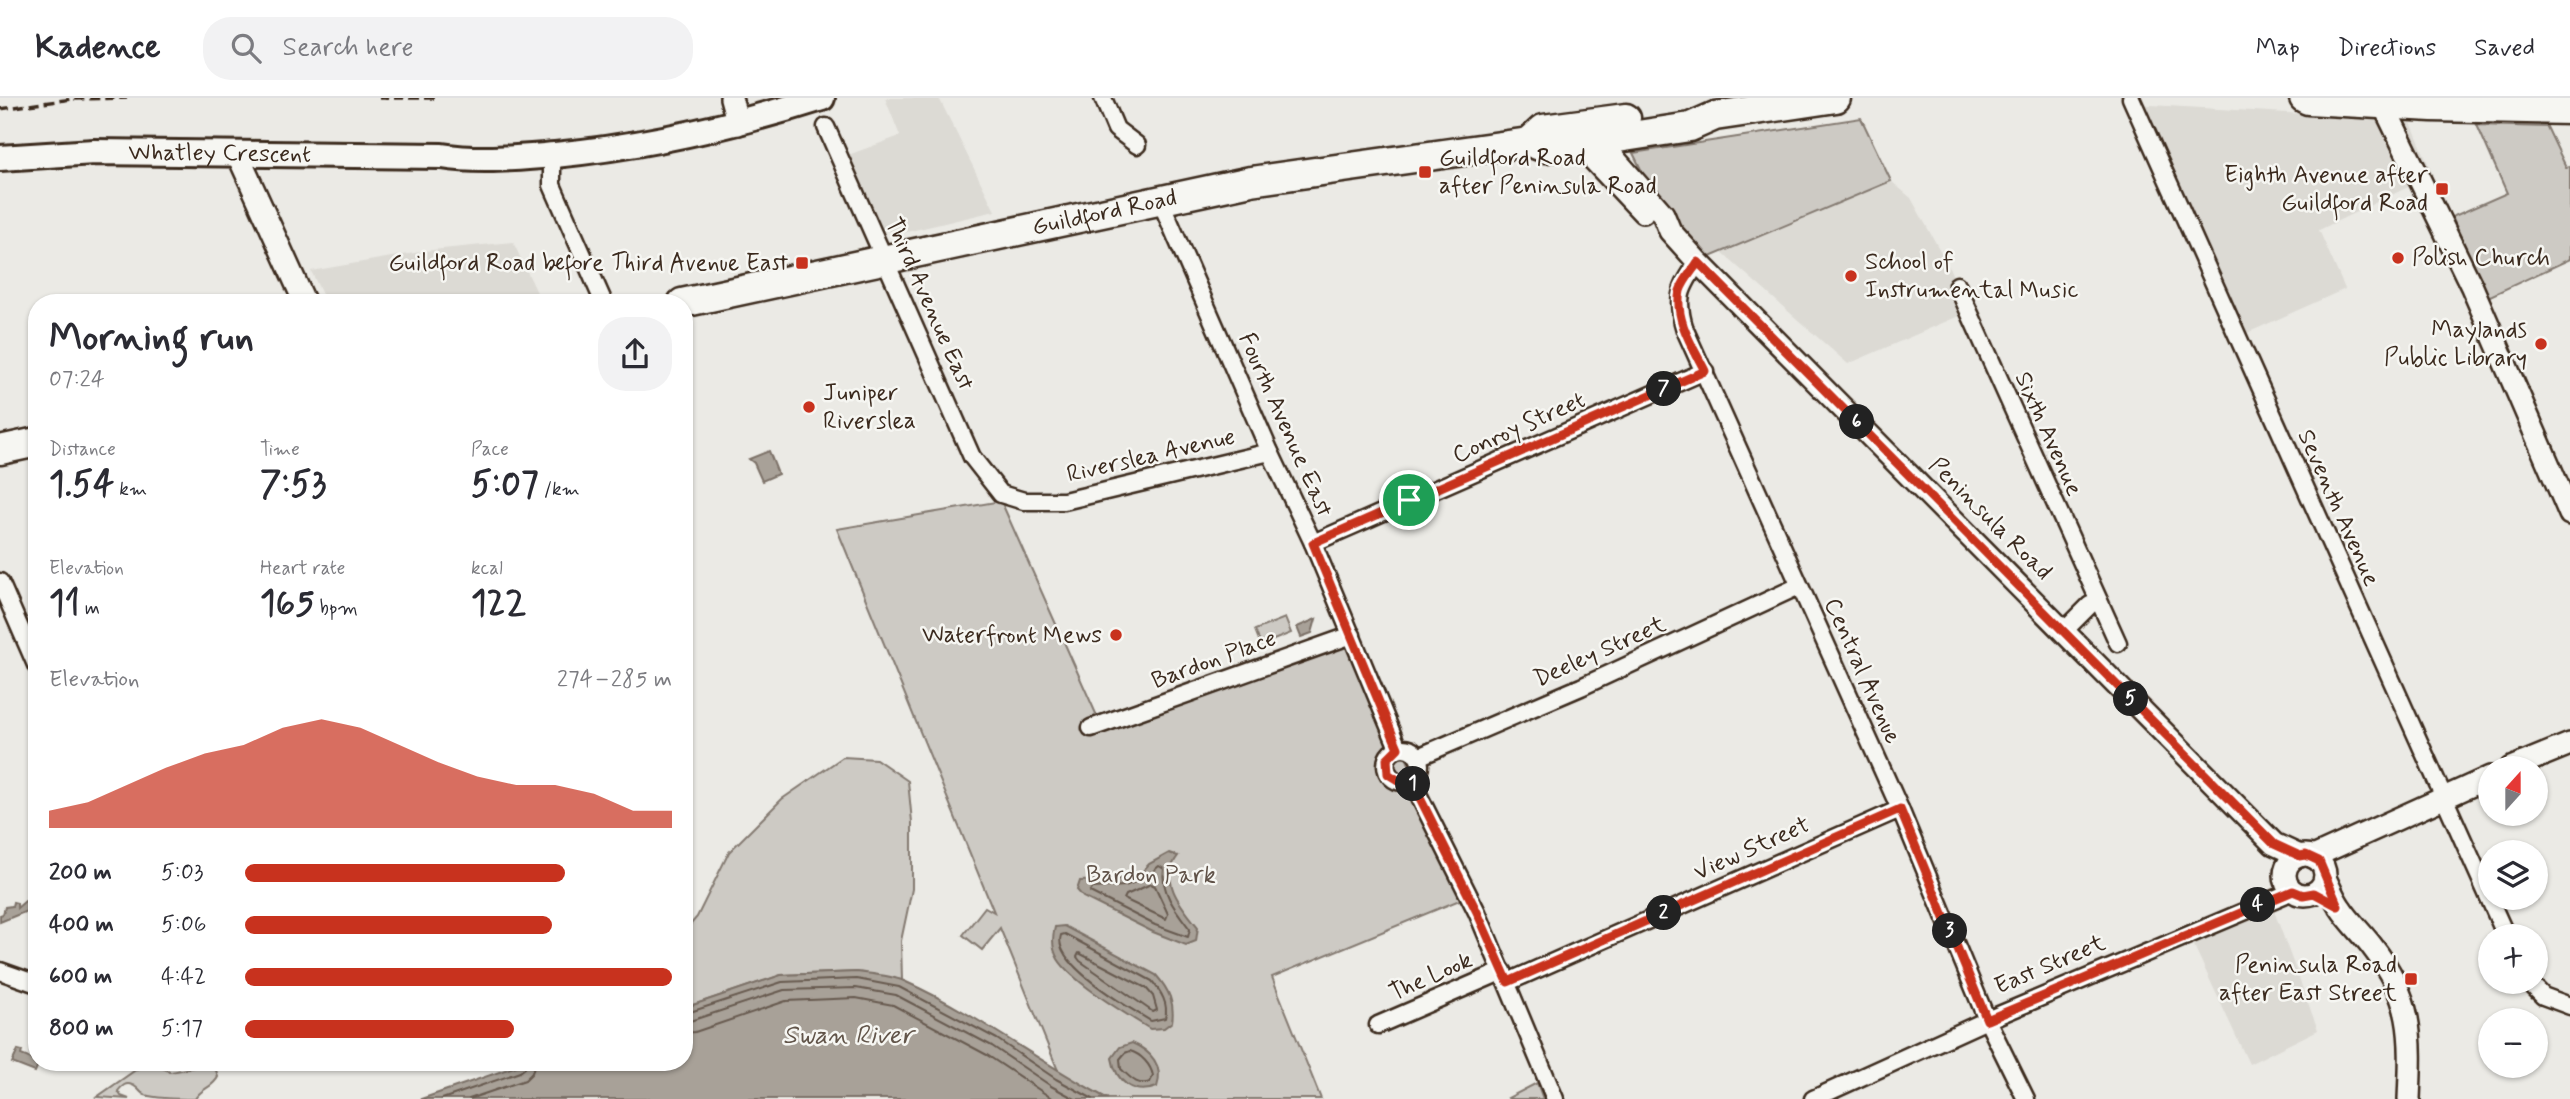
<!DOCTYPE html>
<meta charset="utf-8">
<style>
:root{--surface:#fff;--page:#f2f2f3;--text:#2b2b33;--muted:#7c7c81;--line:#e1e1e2;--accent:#c8321e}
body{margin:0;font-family:Mynerve,sans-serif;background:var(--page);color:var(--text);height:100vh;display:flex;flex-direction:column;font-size:26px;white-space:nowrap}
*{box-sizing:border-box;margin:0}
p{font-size:23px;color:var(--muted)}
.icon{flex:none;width:38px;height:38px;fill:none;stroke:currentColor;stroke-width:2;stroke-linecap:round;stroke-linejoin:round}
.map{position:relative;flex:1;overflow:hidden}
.panel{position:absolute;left:28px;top:196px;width:665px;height:777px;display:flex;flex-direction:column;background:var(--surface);border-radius:28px;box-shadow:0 2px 5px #0004}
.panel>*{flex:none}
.needle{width:46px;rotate:21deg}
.fabs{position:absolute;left:2478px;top:658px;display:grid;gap:14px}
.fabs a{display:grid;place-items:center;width:70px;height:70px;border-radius:50%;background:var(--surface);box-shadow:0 2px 5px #0004;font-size:35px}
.pin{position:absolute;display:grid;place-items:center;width:60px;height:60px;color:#fff;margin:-30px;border:4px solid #fff;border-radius:50%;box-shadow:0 2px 7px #0007}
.km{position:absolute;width:35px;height:35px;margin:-18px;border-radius:50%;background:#222;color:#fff;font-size:19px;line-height:35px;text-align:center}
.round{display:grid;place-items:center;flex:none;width:74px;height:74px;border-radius:28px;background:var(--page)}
.summary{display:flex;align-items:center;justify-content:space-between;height:119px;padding:0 21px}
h1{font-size:38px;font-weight:700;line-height:52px}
.stats{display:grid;grid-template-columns:repeat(3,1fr);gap:10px;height:119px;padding:7px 21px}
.stats div{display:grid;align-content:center}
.stats b{font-size:35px;font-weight:700}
.stats small{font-size:19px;font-weight:400}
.stats p{font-size:19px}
.chart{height:196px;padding:14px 21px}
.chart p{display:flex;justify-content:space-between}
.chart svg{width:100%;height:126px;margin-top:7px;fill:var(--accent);opacity:.7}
ul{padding:0 21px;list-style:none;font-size:23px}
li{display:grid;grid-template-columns:112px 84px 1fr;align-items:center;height:52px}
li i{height:18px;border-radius:9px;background:var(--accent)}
header{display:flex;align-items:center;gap:42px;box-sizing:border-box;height:98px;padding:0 35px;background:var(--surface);border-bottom:2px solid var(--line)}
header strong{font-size:33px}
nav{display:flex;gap:38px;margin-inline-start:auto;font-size:24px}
.search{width:490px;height:63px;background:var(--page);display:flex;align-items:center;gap:18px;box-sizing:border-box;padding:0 24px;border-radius:28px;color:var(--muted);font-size:26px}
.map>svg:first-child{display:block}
.built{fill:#dcdad4}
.green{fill:#cdcac4;stroke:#847a71;stroke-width:2}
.water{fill:#a8a198;stroke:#7c7167;stroke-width:2}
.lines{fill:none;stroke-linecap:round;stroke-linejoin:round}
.shore{stroke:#675a4f;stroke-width:2}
.street-casing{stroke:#3b2a1e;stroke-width:21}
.secondary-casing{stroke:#3b2a1e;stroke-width:26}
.primary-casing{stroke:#3b2a1e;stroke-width:30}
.highway-casing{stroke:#3b2a1e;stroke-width:33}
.street{stroke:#f6f6f2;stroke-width:16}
.secondary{stroke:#f6f6f2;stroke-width:21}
.primary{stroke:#f6f6f2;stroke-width:24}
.highway{stroke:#f6f6f2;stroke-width:28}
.rail{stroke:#3b2a1e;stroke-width:3.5;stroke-dasharray:10 5;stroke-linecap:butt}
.route-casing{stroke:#fff;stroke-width:14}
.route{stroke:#c8321e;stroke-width:9}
.poi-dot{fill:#c8321e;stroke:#f6f6f2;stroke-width:2.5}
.labels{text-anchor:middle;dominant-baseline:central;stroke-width:5;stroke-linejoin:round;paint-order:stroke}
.street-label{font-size:24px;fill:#3b2a1e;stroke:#f6f6f2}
.poi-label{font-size:24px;fill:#3b2a1e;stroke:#f6f6f2;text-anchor:end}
.park-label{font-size:24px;fill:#605248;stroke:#f6f6f2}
.water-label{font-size:26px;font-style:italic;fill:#615449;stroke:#f6f6f2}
</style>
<header>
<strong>Kadence</strong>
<div class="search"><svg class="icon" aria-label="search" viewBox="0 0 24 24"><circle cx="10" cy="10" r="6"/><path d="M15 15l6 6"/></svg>Search here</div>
<nav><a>Map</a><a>Directions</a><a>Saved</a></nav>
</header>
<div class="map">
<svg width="2570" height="1001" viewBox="0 0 2570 1001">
<rect width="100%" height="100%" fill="#ebeae5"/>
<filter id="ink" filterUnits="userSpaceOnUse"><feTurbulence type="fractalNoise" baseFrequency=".0143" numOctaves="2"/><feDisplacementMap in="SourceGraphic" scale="14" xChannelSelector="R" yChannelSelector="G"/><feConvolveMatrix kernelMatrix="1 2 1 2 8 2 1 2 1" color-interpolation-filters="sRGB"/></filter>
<g filter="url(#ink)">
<!-- built -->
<g class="built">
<path d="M885 0H939L995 113 898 136 867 124 840 60 900 38Z"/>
<path d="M2133 6 2410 22 2433 77 2319 132 2345 191 2236 240Z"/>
<path d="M1891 83 1911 100 1949 169 1968 214 1848 266 1721 154Z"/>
<path d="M513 144 542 205H326L311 173 432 152Z"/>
<path d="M2270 802 2318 932 2249 966 2189 837Z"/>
</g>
<!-- green -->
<g class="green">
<path d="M1861 20 1891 83 1698 164 1663 116 1633 55Z"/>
<path d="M2477 27 2547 29 2566 69 2570 68V161L2488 199 2452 119 2507 95Z"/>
<path d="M1001 403 1101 627 1354 540 1467 799 1272 879 1321 1001H1108L1059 975 1000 830 982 852 963 837 985 809 994 814 837 431Z"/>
<path d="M1285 520 1291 535 1261 547 1255 532Z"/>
<path d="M843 659 876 661 908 683 912 724V791L901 843 902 882 857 874 781 877 684 910V834L697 819 729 754 782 701Z"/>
<path d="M147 964H157L169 974C185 973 202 963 216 972L218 979C213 990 201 990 195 1001 179 1001 159 1001 145 997 140 995 137 988 132 987 126 984 122 988 118 993L121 998 129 1001 97 999Z"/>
<path d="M1537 985 1543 1001H1509L1508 1000Z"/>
</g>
<!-- water -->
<g class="water">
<path d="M769 353 778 376 762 383 754 365 749 361Z"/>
<path d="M1316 521 1312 535 1301 539 1297 529Z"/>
<path d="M1169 755 1178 758C1158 783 1182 809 1198 829L1196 843 1186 847 1153 834 1083 799 1077 792 1080 783 1123 781 1142 774 1149 766Z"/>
<path d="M25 803 29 804 32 811 0 824V817L3 816 5 809 12 808 13 804 17 805V810Z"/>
<path d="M1064 828 1156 877C1169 892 1175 905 1172 924L1164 930 1150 931C1126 916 1072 884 1058 861 1052 851 1052 840 1055 829Z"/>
<path d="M857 874C872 876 891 877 904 883 976 915 1039 964 1108 1001H421L528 964H684V910L781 877Z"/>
<path d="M1132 945C1151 953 1164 968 1157 989 1133 998 1116 984 1112 960L1120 949Z"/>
<path d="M18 952 22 953 21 957 39 964 35 974 12 965Z"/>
</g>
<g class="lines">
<!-- shore -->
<g class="shore">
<path d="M1159 768 1164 771C1160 794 1177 814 1190 831L1188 839 1155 827 1090 794 1093 790 1125 788 1145 780Z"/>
<path d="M1151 786 1155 788 1168 816 1166 821 1124 801 1126 797Z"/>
<path d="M1065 836 1152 883C1161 894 1169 906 1165 920L1151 923C1129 910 1051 865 1061 837Z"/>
<path d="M1079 855 1146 890 1153 898 1157 912 1153 914 1080 863 1077 859Z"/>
<path d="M684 916 782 884 857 881 899 889 997 941 1056 981 1093 1001"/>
<path d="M684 925 784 892 856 890 896 897 992 948 1051 988 1075 1001"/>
<path d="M684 935 695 934 786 903 856 900 893 907 987 957 1053 1001"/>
<path d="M1130 953C1141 956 1151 967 1153 978L1150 984C1137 989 1130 979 1121 971L1120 961 1125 955Z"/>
<path d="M442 1001 520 974 525 970 526 964"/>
<path d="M469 1001 525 982 532 975 535 964"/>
</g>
<!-- street casing -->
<g class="street-casing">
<g id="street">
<path d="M1103 0 1116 31 1137 47"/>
<path d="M2131 0 2506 838"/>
<path d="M826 29 972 359 1001 396 1024 403H1064L1270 354"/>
<path d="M560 56 552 66V87L604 205"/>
<path d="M1160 102 1270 354 1313 445 1398 650"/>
<path d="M1698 164C1680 191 1675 200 1685 232L1900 711 1987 922 2026 1001"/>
<path d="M1957 187 2118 545"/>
<path d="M1313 445 1705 273"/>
<path d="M0 484 37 569"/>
<path d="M2064 533 2090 507 2099 503"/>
<path d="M1091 630 1352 537"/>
<circle cx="1403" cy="667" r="17"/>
<path d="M1418 659 1581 589 1799 488"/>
<path d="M1411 682 1477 814 1555 1001"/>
<path d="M0 873 37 886"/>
<path d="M1508 884 1900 711"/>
<path d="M2529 884 2543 898 2570 908"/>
<path d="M1378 927 1503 873"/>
<path d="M1813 1001 1987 922 2293 793"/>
</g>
</g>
<!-- secondary casing -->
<g class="secondary-casing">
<g id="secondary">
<path d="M731 0 738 26"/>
<path d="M2380 0 2472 189 2570 416"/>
<path d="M1590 36 1599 43 1663 116 1670 133 1698 164 2274 746 2300 758"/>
<path d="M1579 46 1643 114"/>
<path d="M237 55 305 205"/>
<path d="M2511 670 2570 646"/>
<circle cx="2305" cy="777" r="20"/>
<path d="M2313 759 2490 679"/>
<path d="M2325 780C2330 790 2334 801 2340 809 2349 823 2361 834 2371 847 2413 901 2412 936 2409 1001"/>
</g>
</g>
<!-- primary casing -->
<g class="primary-casing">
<g id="primary">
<path id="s1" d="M0 60 94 54 442 58C479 64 517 60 555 57 647 48 734 28 822 0"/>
</g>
</g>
<!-- highway casing -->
<g class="highway-casing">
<g id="highway">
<path d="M2304 0 2308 2 2432 9 2570 12"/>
<path d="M1531 42 1543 31 1626 20"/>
<path id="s2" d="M682 205 1251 83 1529 44 1545 50 1579 46 1690 29 1715 18 1836 0"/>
<path d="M0 352 37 344"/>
</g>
</g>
<!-- street -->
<use href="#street" class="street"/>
<!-- secondary -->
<use href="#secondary" class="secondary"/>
<!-- primary -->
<use href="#primary" class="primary"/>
<!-- highway -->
<use href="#highway" class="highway"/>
<!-- rail -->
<g class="rail">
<path d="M379 0H438"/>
<path d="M0 11 72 1 127 0"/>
</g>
</g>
</g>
<g class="lines" filter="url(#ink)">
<!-- route casing -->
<g class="route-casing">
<path id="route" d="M1698 164 2274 746 2300 758 2306 757 2319 763 2338 808 2314 795 2303 797 2293 793 1987 922 1900 711 1508 884 1477 814 1411 682 1401 684 1388 676 1387 661 1398 650 1313 445 1705 273C1693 249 1674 221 1680 193 1683 183 1693 172 1698 164Z"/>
</g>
<!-- route -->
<use href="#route" class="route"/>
</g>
<!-- markers -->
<g class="poi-dot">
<rect x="1418" y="67" width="14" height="14" rx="3.5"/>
<rect x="2435" y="84" width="14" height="14" rx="3.5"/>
<circle cx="2398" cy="160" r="7"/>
<rect x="795" y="158" width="14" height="14" rx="3.5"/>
<circle cx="1851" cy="178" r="7"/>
<circle cx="2541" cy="246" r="7"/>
<circle cx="809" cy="309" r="7"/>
<circle cx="1116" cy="537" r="7"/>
<rect x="2404" y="874" width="14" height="14" rx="3.5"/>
</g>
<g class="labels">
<!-- street labels -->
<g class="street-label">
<text stroke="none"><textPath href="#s1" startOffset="220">Whatley Crescent</textPath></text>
<text stroke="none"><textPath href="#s2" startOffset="432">Guildford Road</textPath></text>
<text transform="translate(929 206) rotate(66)">Third Avenue East</text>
<text transform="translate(1285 327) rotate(66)">Fourth Avenue East</text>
<text transform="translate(1519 330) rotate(-24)">Conroy Street</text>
<text transform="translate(2048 336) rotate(66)">Sixth Avenue</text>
<text transform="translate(1151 358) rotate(-13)">Riverslea Avenue</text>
<text transform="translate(2338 410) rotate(66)">Seventh Avenue</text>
<text transform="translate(1990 421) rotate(45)">Peninsula Road</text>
<text transform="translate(1600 554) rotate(-24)">Deeley Street</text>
<text transform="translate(1214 562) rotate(-20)">Bardon Place</text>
<text transform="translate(1862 573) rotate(66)">Central Avenue</text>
<text transform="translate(1752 751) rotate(-24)">View Street</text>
<text transform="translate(2050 867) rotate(-23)">East Street</text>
<text transform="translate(1431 879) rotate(-24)">The Look</text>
</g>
<!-- poi labels -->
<g class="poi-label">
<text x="1439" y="60" text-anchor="start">Guildford Road<tspan x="1439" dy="28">after Peninsula Road</tspan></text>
<text x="2428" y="77">Eighth Avenue after<tspan x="2428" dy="28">Guildford Road</tspan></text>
<text x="2412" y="160" text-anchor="start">Polish Church</text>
<text x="1865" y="164" text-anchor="start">School of<tspan x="1865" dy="28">Instrumental Music</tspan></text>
<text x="788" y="165">Guildford Road before Third Avenue East</text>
<text x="2527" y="232">Maylands<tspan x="2527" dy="28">Public Library</tspan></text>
<text x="823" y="295" text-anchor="start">Juniper<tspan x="823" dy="28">Riverslea</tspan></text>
<text x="1102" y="537">Waterfront Mews</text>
<text x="2397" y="867">Peninsula Road<tspan x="2397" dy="28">after East Street</tspan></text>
</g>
<!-- park labels -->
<g class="park-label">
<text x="1151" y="777">Bardon Park</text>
</g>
<!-- water labels -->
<g class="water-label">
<text x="848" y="938">Swan River</text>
</g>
</g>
</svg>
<div class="fabs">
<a><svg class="needle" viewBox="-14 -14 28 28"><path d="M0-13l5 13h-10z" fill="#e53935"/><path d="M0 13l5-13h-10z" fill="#7c7c81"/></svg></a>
<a><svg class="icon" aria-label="layers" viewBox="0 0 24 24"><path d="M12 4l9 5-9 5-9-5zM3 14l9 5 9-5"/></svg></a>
<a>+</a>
<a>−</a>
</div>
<div class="pin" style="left:1409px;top:402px;background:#1e9e55"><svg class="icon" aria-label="arrive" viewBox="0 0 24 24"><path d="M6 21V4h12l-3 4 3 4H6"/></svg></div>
<b class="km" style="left:1413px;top:686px">1</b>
<b class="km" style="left:1664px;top:815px">2</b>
<b class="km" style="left:1950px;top:833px">3</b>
<b class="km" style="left:2258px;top:807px">4</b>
<b class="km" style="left:2131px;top:601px">5</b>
<b class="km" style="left:1857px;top:324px">6</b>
<b class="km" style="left:1664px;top:291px">7</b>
<section class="panel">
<div class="summary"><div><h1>Morning run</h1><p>07:24</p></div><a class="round"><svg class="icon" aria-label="share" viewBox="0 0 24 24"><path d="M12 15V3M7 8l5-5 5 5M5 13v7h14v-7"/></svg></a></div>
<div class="stats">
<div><p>Distance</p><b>1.54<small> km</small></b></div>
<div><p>Time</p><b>7:53</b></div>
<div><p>Pace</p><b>5:07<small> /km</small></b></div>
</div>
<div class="stats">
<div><p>Elevation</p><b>11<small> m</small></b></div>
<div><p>Heart rate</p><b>165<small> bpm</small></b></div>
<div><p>kcal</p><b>122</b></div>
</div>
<div class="chart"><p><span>Elevation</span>274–285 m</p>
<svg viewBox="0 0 160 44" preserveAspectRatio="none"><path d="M0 44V38L10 35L20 29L30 23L40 18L50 15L60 9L70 6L80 9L90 15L100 21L110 26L120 29L130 29L140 32L150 38L160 38V44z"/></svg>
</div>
<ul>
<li><b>200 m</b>5:03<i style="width:75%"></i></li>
<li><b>400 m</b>5:06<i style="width:72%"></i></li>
<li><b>600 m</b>4:42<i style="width:100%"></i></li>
<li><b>800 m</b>5:17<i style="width:63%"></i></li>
</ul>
</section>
</div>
